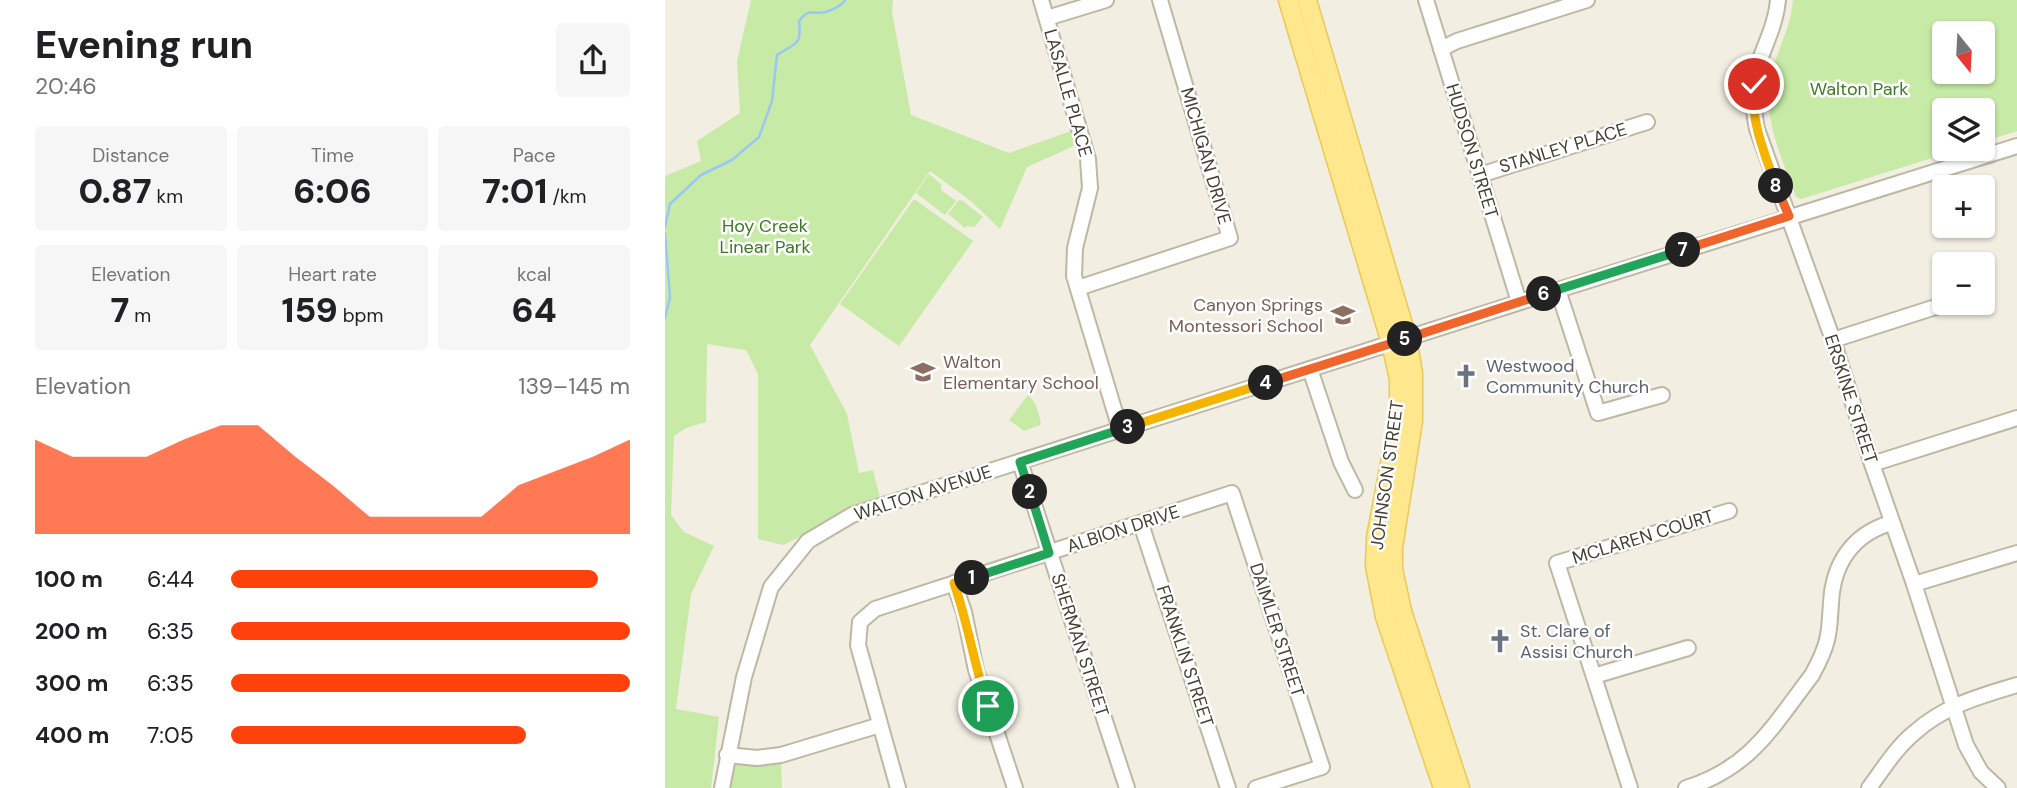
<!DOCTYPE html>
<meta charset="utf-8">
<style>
:root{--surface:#fff;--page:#f6f6f6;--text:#202124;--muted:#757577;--accent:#ff420c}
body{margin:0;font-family:"DM Sans",sans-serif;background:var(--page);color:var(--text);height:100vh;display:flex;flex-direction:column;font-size:26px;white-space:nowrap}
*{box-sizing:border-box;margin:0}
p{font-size:23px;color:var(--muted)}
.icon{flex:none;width:38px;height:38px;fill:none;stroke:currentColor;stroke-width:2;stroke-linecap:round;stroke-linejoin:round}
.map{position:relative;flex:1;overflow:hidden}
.side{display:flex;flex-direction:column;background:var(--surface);width:665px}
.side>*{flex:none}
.needle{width:46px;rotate:162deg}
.controls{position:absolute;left:1267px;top:21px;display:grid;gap:14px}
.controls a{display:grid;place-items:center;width:63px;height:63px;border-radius:7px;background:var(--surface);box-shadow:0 2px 5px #0004;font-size:35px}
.pin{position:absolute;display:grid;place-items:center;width:60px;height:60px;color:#fff;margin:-30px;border:4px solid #fff;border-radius:50%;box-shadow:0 2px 7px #0007}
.km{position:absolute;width:35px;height:35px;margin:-18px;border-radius:50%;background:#222;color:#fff;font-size:19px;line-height:35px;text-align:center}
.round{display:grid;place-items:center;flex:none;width:74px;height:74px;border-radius:7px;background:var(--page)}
.summary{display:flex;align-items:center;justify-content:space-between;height:119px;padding:0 35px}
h1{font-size:38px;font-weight:800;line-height:52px}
.figures{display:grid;grid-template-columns:repeat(3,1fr);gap:10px;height:119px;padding:7px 35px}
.figures div{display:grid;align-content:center;border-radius:7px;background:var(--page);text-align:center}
.figures b{font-size:35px;font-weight:800}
.figures small{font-size:19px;font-weight:400}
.figures p{font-size:19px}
.chart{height:196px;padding:14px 35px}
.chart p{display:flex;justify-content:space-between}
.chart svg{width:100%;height:126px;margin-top:7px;fill:var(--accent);opacity:.7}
ul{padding:0 35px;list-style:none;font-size:23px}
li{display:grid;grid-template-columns:112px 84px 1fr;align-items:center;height:52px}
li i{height:18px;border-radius:9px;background:var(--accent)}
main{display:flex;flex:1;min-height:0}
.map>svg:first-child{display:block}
.green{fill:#c7eaa7;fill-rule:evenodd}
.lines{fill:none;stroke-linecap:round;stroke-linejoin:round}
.stream{stroke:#99c8f4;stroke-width:2.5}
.minor-casing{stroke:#beb7a4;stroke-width:18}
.major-casing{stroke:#eac957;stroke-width:21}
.minor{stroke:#fff;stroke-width:14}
.major{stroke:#ffe78e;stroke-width:18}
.split-1-casing{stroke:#fff;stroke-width:14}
.split-2-casing{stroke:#fff;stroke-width:14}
.split-3-casing{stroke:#fff;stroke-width:14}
.split-4-casing{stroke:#fff;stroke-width:14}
.split-5-casing{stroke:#fff;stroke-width:14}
.split-6-casing{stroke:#fff;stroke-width:14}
.split-7-casing{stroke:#fff;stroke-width:14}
.split-8-casing{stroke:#fff;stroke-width:14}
.split-9-casing{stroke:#fff;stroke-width:14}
.split-1{stroke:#f5b400;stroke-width:9}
.split-2{stroke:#22a559;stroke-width:9}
.split-3{stroke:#22a559;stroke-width:9}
.split-4{stroke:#f5b400;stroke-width:9}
.split-5{stroke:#f0652b;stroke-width:9}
.split-6{stroke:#f0652b;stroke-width:9}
.split-7{stroke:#22a559;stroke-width:9}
.split-8{stroke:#f0652b;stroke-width:9}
.split-9{stroke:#f5b400;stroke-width:9}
.labels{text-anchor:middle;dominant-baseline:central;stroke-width:5;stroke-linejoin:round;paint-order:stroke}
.park-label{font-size:18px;fill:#3d7823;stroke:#fff}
.street-label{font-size:18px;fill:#443e32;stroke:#fff}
.education-label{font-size:18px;fill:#785e54;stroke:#fff;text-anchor:end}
.worship-label{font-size:18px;fill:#5b616d;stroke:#fff;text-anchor:start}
</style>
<main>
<section class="side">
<div class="summary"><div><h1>Evening run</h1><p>20:46</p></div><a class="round"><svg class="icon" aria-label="share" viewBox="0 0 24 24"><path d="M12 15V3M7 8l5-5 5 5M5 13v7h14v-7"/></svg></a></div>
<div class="figures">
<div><p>Distance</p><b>0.87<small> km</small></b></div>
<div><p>Time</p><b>6:06</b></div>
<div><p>Pace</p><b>7:01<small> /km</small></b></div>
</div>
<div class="figures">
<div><p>Elevation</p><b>7<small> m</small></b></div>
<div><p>Heart rate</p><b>159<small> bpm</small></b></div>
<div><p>kcal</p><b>64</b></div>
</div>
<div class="chart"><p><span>Elevation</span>139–145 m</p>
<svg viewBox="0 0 160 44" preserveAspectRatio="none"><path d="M0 44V11L10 17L20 17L30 17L40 11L50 6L60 6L70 17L80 27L90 38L100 38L110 38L120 38L130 27L140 22L150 17L160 11V44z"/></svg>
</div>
<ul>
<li><b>100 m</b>6:44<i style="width:92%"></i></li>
<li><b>200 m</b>6:35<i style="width:100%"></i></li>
<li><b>300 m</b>6:35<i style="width:100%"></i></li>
<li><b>400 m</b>7:05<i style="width:74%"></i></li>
</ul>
</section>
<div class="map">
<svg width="1352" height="788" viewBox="0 0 1352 788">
<rect width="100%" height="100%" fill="#f2eee2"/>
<!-- green -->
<g class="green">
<path d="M86 0H228L227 12 246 115 344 153 406 131 411 145 362 167 335 229 307 202 265 171 145 345 182 414 194 473 208 470 215 498 118 545 93 539V374L81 350 42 344 41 422 21 428 9 436 6 515 19 532 49 546 26 594 11 709 54 717 46 788H0V176L36 161 32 141 75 113 72 61Z"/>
<path d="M1128 0H1352V131L1318 142V110H1279V149H1296L1136 199 1131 197C1117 158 1096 115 1106 74 1113 48 1126 27 1128 0ZM1318 33V72H1279V33Z"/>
<path d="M264 174 276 184V190L291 201 280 215 251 193Z"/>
<path d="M249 199 308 241 234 346 175 304Z"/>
<path d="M294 200 298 201 318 217 309 227 302 226 300 228 283 214Z"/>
<path d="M363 395 370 403 376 422 375 425 359 431 344 420Z"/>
<path d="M69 764H116L117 788H66Z"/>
</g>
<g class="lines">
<!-- stream -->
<g class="stream">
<path d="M0 227 5 204 36 175 67 160 94 137 107 101 112 55C131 43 137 45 134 21 145 7 146 15 160 12 167 11 177 5 180 0"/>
<path d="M0 233 5 297 0 318"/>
</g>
<!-- minor casing -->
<g class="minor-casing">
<g id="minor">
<path d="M376 0 423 159 425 188 410 248 409 276 455 429"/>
<path d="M761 0 854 302"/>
<path d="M1113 0C1111 25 1099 45 1092 69 1086 89 1088 109 1092 129L1168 340 1207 464 1249 584 1301 745 1316 772 1333 788"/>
<path d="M382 18 441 0"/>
<path d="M776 49 792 41 922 0"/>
<path d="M815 175 982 122"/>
<path d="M413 288 565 238 495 0"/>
<path d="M893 290 933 413 997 395"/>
<path d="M1168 340 1283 303"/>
<path d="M645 369 676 462 690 490"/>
<path d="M355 462 462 788"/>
<path d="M1207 464 1352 418"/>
<path d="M476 524 563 788"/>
<path d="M289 583 299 612 311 670 350 788"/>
<path d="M1249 584 1352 553"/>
<path d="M929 676 1023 648"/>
<path d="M62 755 92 758 116 755 215 725"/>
<path d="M57 788 79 677 106 587 143 541 187 515 893 290 1352 146"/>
<path d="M233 788 193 645 195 622 210 609 567 493 657 767 591 788"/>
<path d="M965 788 892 563 1064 511"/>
<path d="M1021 788C1086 768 1108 726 1147 675 1153 664 1159 653 1162 640 1165 628 1165 615 1166 603 1168 563 1188 534 1226 523"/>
<path d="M1204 788C1218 769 1231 748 1249 733 1279 706 1315 696 1352 685"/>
</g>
</g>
<!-- major casing -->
<g class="major-casing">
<g id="major">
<path d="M623 0 726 343 734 379V415L711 538 710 566 720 617 778 788"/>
<path d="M642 0 742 338 748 373V421L728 547V569L737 611 795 788"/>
</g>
</g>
<!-- minor -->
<use href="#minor" class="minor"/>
<!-- major -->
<use href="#major" class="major"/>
</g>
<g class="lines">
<!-- split-1 casing -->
<g class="split-1-casing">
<path id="split-1" d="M307 578 289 583C303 623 309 665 323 706"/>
</g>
<!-- split-2 casing -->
<g class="split-2-casing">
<path id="split-2" d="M307 578 384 553 365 492"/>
</g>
<!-- split-3 casing -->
<g class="split-3-casing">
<path id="split-3" d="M365 492 355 462 463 427"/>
</g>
<!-- split-4 casing -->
<g class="split-4-casing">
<path id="split-4" d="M463 427 601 383"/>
</g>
<!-- split-5 casing -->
<g class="split-5-casing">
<path id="split-5" d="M601 383 740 339"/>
</g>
<!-- split-6 casing -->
<g class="split-6-casing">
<path id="split-6" d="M740 339 879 294"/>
</g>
<!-- split-7 casing -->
<g class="split-7-casing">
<path id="split-7" d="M879 294 1018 250"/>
</g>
<!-- split-8 casing -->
<g class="split-8-casing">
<path id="split-8" d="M1018 250 1124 216 1111 186"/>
</g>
<!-- split-9 casing -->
<g class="split-9-casing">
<path id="split-9" d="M1089 84C1085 120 1099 152 1111 186"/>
</g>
<!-- split-1 -->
<use href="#split-1" class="split-1"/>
<!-- split-2 -->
<use href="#split-2" class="split-2"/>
<!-- split-3 -->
<use href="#split-3" class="split-3"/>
<!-- split-4 -->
<use href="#split-4" class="split-4"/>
<!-- split-5 -->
<use href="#split-5" class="split-5"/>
<!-- split-6 -->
<use href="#split-6" class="split-6"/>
<!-- split-7 -->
<use href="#split-7" class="split-7"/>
<!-- split-8 -->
<use href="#split-8" class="split-8"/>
<!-- split-9 -->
<use href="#split-9" class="split-9"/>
</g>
<!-- icons -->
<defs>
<g id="school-bare" transform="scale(1.89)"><path d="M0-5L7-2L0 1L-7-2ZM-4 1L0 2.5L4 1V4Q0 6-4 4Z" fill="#8d6e63" stroke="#fff" stroke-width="2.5" paint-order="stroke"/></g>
<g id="church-bare" transform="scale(1.89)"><path d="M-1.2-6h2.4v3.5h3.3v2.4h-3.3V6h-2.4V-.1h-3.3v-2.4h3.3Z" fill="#6b7280" stroke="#fff" stroke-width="2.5" paint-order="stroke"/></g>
</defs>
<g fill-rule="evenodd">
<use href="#school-bare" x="678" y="315"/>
<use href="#school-bare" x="258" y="372"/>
<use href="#church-bare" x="801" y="376"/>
<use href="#church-bare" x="835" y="641"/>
</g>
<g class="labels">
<!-- park labels -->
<g class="park-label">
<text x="1194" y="89">Walton Park</text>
<text x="100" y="226">Hoy Creek<tspan x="100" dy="21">Linear Park</tspan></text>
</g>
<!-- street labels -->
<g class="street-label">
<text transform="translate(403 93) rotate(74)">LASALLE PLACE</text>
<text transform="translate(898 148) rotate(-17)">STANLEY PLACE</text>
<text transform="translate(807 151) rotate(73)">HUDSON STREET</text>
<text transform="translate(541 156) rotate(74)">MICHIGAN DRIVE</text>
<text transform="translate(1186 399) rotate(72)">ERSKINE STREET</text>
<text transform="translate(722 475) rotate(-82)">JOHNSON STREET</text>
<text transform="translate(258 493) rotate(-18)">WALTON AVENUE</text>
<text transform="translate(458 529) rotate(-18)">ALBION DRIVE</text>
<text transform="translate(978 537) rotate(-17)">MCLAREN COURT</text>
<text transform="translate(612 630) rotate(72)">DAIMLER STREET</text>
<text transform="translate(415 645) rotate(72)">SHERMAN STREET</text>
<text transform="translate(520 656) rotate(72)">FRANKLIN STREET</text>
</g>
<!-- education labels -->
<g class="education-label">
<text x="658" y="305">Canyon Springs<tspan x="658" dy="21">Montessori School</tspan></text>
<text x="278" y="362" text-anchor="start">Walton<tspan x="278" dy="21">Elementary School</tspan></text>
</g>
<!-- worship labels -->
<g class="worship-label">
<text x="821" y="366">Westwood<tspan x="821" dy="21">Community Church</tspan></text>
<text x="855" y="631">St. Clare of<tspan x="855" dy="21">Assisi Church</tspan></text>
</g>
</g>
</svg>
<div class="controls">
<a><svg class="needle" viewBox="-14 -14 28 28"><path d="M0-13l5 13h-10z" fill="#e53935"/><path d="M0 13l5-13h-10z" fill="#757577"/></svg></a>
<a><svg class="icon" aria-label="layers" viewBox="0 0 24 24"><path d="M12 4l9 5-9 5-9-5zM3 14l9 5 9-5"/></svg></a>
<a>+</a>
<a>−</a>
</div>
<div class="pin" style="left:323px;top:706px;background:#1e9e55"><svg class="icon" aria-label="arrive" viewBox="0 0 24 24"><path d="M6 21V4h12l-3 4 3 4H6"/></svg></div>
<div class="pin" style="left:1089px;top:84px;background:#d93025"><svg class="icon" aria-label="check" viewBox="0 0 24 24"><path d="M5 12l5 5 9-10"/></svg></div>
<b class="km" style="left:307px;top:578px">1</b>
<b class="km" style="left:365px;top:492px">2</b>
<b class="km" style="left:463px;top:427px">3</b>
<b class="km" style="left:601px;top:383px">4</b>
<b class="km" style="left:740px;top:339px">5</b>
<b class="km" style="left:879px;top:294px">6</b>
<b class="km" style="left:1018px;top:250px">7</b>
<b class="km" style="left:1111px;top:186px">8</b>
</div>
</main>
